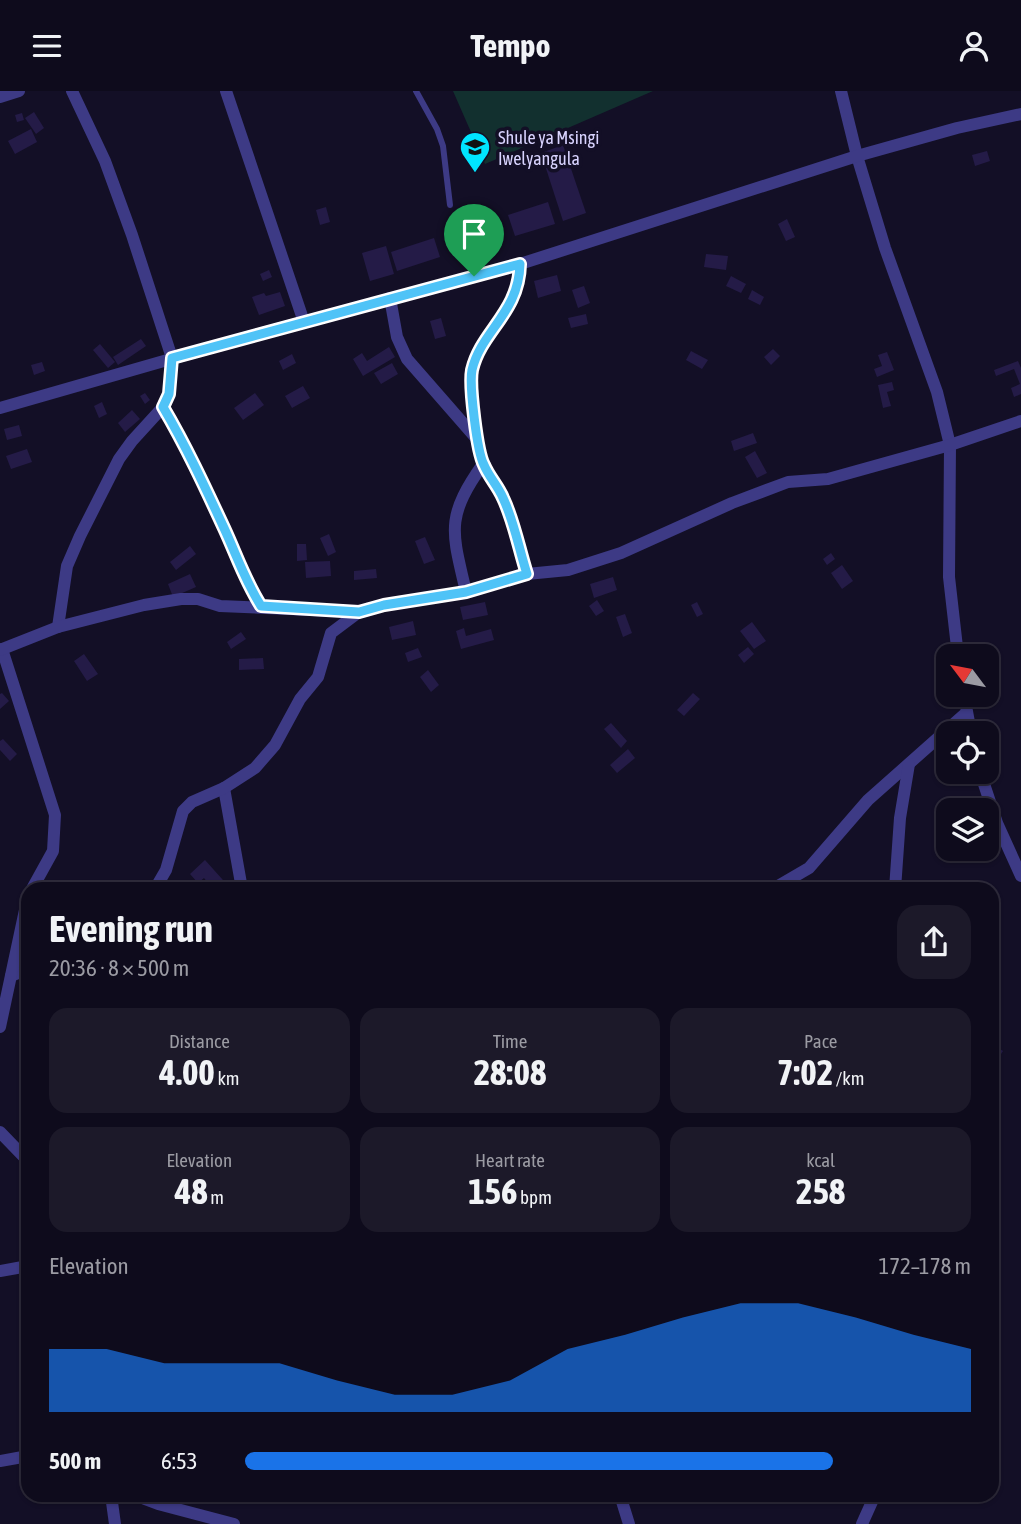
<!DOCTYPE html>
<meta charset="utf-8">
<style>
:root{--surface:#0e0b1c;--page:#1c1929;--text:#f1f3f6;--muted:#9b9ba3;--line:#2e2b3b;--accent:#1a73e8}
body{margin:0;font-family:"Asap Condensed",sans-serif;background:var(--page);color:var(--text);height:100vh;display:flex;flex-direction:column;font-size:26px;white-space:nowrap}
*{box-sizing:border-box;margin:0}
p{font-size:23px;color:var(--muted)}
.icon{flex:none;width:38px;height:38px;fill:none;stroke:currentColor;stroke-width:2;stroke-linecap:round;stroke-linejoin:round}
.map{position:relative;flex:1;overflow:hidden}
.sheet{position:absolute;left:21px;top:791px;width:978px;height:620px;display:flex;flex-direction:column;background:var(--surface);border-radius:21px;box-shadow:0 2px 5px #0004,0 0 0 2px var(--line)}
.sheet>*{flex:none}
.needle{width:46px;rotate:302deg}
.tools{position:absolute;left:936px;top:553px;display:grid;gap:14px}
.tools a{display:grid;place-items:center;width:63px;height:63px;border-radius:14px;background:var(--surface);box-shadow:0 2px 5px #0004,0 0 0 2px var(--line);font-size:35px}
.pin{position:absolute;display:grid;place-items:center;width:60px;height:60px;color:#fff;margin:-72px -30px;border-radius:50% 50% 50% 0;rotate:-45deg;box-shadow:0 0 7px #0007}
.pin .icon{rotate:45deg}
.round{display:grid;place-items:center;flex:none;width:74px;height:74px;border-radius:21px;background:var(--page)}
.overview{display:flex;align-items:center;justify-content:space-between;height:119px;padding:0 28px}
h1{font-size:38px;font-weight:700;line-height:52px}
.stats{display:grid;grid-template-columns:repeat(3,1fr);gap:10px;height:119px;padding:7px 28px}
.stats div{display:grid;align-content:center;border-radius:18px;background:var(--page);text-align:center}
.stats b{font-size:35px;font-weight:700}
.stats small{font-size:19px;font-weight:400}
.stats p{font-size:19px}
.chart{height:196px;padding:14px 28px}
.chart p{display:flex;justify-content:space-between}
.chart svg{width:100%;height:126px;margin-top:7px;fill:var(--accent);opacity:.7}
ul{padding:0 28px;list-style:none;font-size:23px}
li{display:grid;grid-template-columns:112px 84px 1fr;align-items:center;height:52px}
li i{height:18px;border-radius:9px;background:var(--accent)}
header{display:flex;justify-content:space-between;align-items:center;height:91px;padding:0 28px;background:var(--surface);font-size:32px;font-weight:700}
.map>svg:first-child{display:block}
.green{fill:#12302f}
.building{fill:#241b47}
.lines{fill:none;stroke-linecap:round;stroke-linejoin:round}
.lane{stroke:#3d3a85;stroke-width:6}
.street{stroke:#3d3a85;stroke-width:12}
.route-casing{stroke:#fff;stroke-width:14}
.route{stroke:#4fc3f7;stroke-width:9}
.labels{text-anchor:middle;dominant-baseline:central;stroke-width:7;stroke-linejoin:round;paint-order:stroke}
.poi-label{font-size:18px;fill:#d9d4ff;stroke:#130f26;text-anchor:start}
</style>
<header><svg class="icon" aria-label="menu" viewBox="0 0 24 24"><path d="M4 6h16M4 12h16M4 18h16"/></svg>Tempo<svg class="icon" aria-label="person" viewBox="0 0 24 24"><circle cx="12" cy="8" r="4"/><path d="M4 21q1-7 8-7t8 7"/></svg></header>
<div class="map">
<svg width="1021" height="1433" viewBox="0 0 1021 1433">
<rect width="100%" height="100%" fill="#130f26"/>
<!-- green -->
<path class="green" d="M453 0H653L485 73Z"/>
<!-- building -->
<g class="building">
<path d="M34 21 44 37 36 43 25 27Z"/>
<path d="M22 22 24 29 17 31 15 24Z"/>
<path d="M31 38 37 51 15 63 8 50Z"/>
<path d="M563 54 586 122 563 130 541 62Z"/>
<path d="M987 60 990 70 975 75 972 64Z"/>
<path d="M548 111 555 133 515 145 508 124Z"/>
<path d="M326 116 330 131 320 134 316 119Z"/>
<path d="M496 125 503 148 453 165 445 143Z"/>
<path d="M787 128 795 146 786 150 778 133Z"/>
<path d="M434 147 440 166 397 180 391 161Z"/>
<path d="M386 155 394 183 370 190 362 162Z"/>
<path d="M706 163 728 165 726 179 704 176Z"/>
<path d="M269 179 272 186 263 190 260 183Z"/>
<path d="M557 184 561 200 538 207 534 190Z"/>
<path d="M731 185 746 193 741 202 726 195Z"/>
<path d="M584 195 590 212 578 217 572 199Z"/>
<path d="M752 199 764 206 760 214 748 208Z"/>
<path d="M280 201 285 215 259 224 252 206 264 202 266 205Z"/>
<path d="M586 223 588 233 571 237 568 227Z"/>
<path d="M441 227 446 245 435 248 430 230Z"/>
<path d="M141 248 146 255 118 274 113 266Z"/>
<path d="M100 253 115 271 108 277 93 259Z"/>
<path d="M389 256 395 266 363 285 353 268 362 262 367 270Z"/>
<path d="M773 258 780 265 771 274 764 266Z"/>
<path d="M691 260 708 269 702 278 686 269Z"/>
<path d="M887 261 894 279 877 286 874 278 882 275 878 264Z"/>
<path d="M292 263 296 272 283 279 279 270Z"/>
<path d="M1018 270 1021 277V303L1014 306 1011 297 1020 293 1014 278 996 285 994 279Z"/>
<path d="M42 271 45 280 34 284 31 274Z"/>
<path d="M392 272 398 283 381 293 374 282Z"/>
<path d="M892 291 894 299 887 301 891 315 883 317 878 294Z"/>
<path d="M303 295 310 307 292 317 285 305Z"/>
<path d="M145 302 150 309 145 313 140 305Z"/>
<path d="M255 302 264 314 243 329 234 317Z"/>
<path d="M102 311 107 323 99 327 94 315Z"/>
<path d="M132 319 140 328 125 341 118 332Z"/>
<path d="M19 334 22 345 7 349 4 338Z"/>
<path d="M753 342 757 352 734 360 731 350Z"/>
<path d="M27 358 32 371 11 378 6 365Z"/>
<path d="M755 360 767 382 757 387 745 366Z"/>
<path d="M329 443 336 461 328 465 320 447Z"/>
<path d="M425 446 435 469 424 473 415 450Z"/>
<path d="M297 453H306L307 469 297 470Z"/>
<path d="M190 455 196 463 176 479 170 471Z"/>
<path d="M831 462 835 468 827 474 823 468Z"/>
<path d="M330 470 331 485 306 487 305 471Z"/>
<path d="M842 474 853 490 842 498 831 482Z"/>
<path d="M376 478 377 487 354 489V480Z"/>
<path d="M190 483 196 496 173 506 168 493Z"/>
<path d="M613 486 617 499 594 507 590 493Z"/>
<path d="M597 509 604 520 596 525 589 515Z"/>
<path d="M485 511 488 524 463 529 460 516Z"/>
<path d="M697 511 703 523 697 526 691 514Z"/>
<path d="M625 523 632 542 623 546 616 526Z"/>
<path d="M413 530 416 544 392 549 389 536Z"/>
<path d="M752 531 766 550 754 558 740 540Z"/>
<path d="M464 537 466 545 491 538 494 549 461 558 456 540Z"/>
<path d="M241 541 246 548 231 558 227 551Z"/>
<path d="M748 556 754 563 744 572 738 564Z"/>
<path d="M418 557 422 566 408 571 405 562Z"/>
<path d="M84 563 98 583 87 590 74 570Z"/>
<path d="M263 567 264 578 239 579V568Z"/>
<path d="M428 579 439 594 431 601 420 586Z"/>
<path d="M2 602 9 610 0 618V603Z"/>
<path d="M693 602 700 608 684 625 677 619Z"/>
<path d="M611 632 627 650 621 657 604 638Z"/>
<path d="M3 648 17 663 10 670 0 659V650Z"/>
<path d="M628 658 635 667 617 682 610 674Z"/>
<path d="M205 769 231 798H213L204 787 198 792 190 783Z"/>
<path d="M992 953 1003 960 992 977Z"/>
</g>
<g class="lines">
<!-- lane -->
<path class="lane" d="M416 0 437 38 443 55 450 114"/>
<!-- street -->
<g class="street">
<path d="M226 0 304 231"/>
<path d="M841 0 857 65 885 157 937 301 950 354 949 486 958 565"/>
<path d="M0 6 19 0"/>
<path d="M520 173C519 222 481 240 472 279 469 294 477 360 484 374 489 386 498 395 503 407 514 430 519 458 527 483"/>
<path d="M390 207 397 246 407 268 476 347"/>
<path d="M163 316C186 356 205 396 224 437 236 464 245 489 261 515"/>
<path d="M0 317 251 245 520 173 857 65 957 37 1021 23"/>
<path d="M466 501C452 440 445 427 483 373"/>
<path d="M58 536 67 475 80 445 119 368 132 350 163 316 169 303 172 267 132 144 105 70 72 0"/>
<path d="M2 558 55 724 53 760 32 798"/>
<path d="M0 559 58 536 144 514 181 508H198L220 515 359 521 384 514 466 501 527 483 568 479 621 462 732 412 788 391 828 388 950 354 1021 330"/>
<path d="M964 604 971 642"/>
<path d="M980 681 997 732 1021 785"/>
<path d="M224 697 242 798"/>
<path d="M155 798 166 779 183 720 192 711 224 697 255 677 275 654 300 608 318 586 331 542 359 521"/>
<path d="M773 798 809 777 868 709 966 622"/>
<path d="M895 798 900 727 909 673"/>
<path d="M11 885 28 878"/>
<path d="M0 936 28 805"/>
<path d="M0 1041 28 1070"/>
<path d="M0 1180 28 1175"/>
<path d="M0 1370 28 1365"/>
<path d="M111 1404 115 1433"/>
<path d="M134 1404 158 1413 234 1433"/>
<path d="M620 1404 629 1433"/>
<path d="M862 1433 875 1404"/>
</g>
</g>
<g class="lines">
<!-- route casing -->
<g class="route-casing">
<path id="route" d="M520 173C519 222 481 240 472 279 469 294 477 361 484 374 489 386 498 395 503 407 514 430 519 458 527 483L466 501 384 514 359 521 261 515C244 488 237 465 224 437 205 396 186 355 163 316L169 303 172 267Z"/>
</g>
<!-- route -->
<use href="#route" class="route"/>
</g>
<!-- icons -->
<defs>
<g id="school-pin" transform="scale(1.575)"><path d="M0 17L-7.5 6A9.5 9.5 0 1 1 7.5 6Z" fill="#00e5ff" stroke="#130f26"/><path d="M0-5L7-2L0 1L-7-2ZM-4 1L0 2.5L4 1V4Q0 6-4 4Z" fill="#111"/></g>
</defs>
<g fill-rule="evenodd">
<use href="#school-pin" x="475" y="56"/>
</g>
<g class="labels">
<!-- poi labels -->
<g class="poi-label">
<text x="498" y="46">Shule ya Msingi<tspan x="498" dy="21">Iwelyangula</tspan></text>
</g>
</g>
</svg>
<div class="tools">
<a><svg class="needle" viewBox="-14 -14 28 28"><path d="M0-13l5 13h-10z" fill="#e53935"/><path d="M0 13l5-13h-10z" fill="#9b9ba3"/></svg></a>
<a><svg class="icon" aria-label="locate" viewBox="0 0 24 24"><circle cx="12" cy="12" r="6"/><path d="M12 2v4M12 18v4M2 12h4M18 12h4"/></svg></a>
<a><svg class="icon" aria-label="layers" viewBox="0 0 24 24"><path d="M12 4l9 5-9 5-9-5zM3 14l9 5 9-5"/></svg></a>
</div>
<div class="pin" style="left:474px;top:185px;background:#1e9e55"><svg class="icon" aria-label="arrive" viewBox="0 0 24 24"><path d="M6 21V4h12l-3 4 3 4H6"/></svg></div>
<section class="sheet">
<div class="overview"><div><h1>Evening run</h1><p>20:36 · 8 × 500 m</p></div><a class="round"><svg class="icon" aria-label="share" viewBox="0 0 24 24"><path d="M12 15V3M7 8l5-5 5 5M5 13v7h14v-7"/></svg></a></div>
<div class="stats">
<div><p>Distance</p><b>4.00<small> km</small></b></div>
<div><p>Time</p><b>28:08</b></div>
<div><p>Pace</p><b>7:02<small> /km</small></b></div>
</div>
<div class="stats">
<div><p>Elevation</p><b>48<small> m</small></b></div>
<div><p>Heart rate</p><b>156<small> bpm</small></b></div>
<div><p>kcal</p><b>258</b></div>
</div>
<div class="chart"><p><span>Elevation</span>172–178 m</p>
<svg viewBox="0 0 160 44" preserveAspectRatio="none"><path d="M0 44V22L10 22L20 27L30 27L40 27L50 33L60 38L70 38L80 33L90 22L100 17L110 11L120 6L130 6L140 11L150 17L160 22V44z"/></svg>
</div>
<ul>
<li><b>500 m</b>6:53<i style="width:81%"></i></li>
</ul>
</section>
</div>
